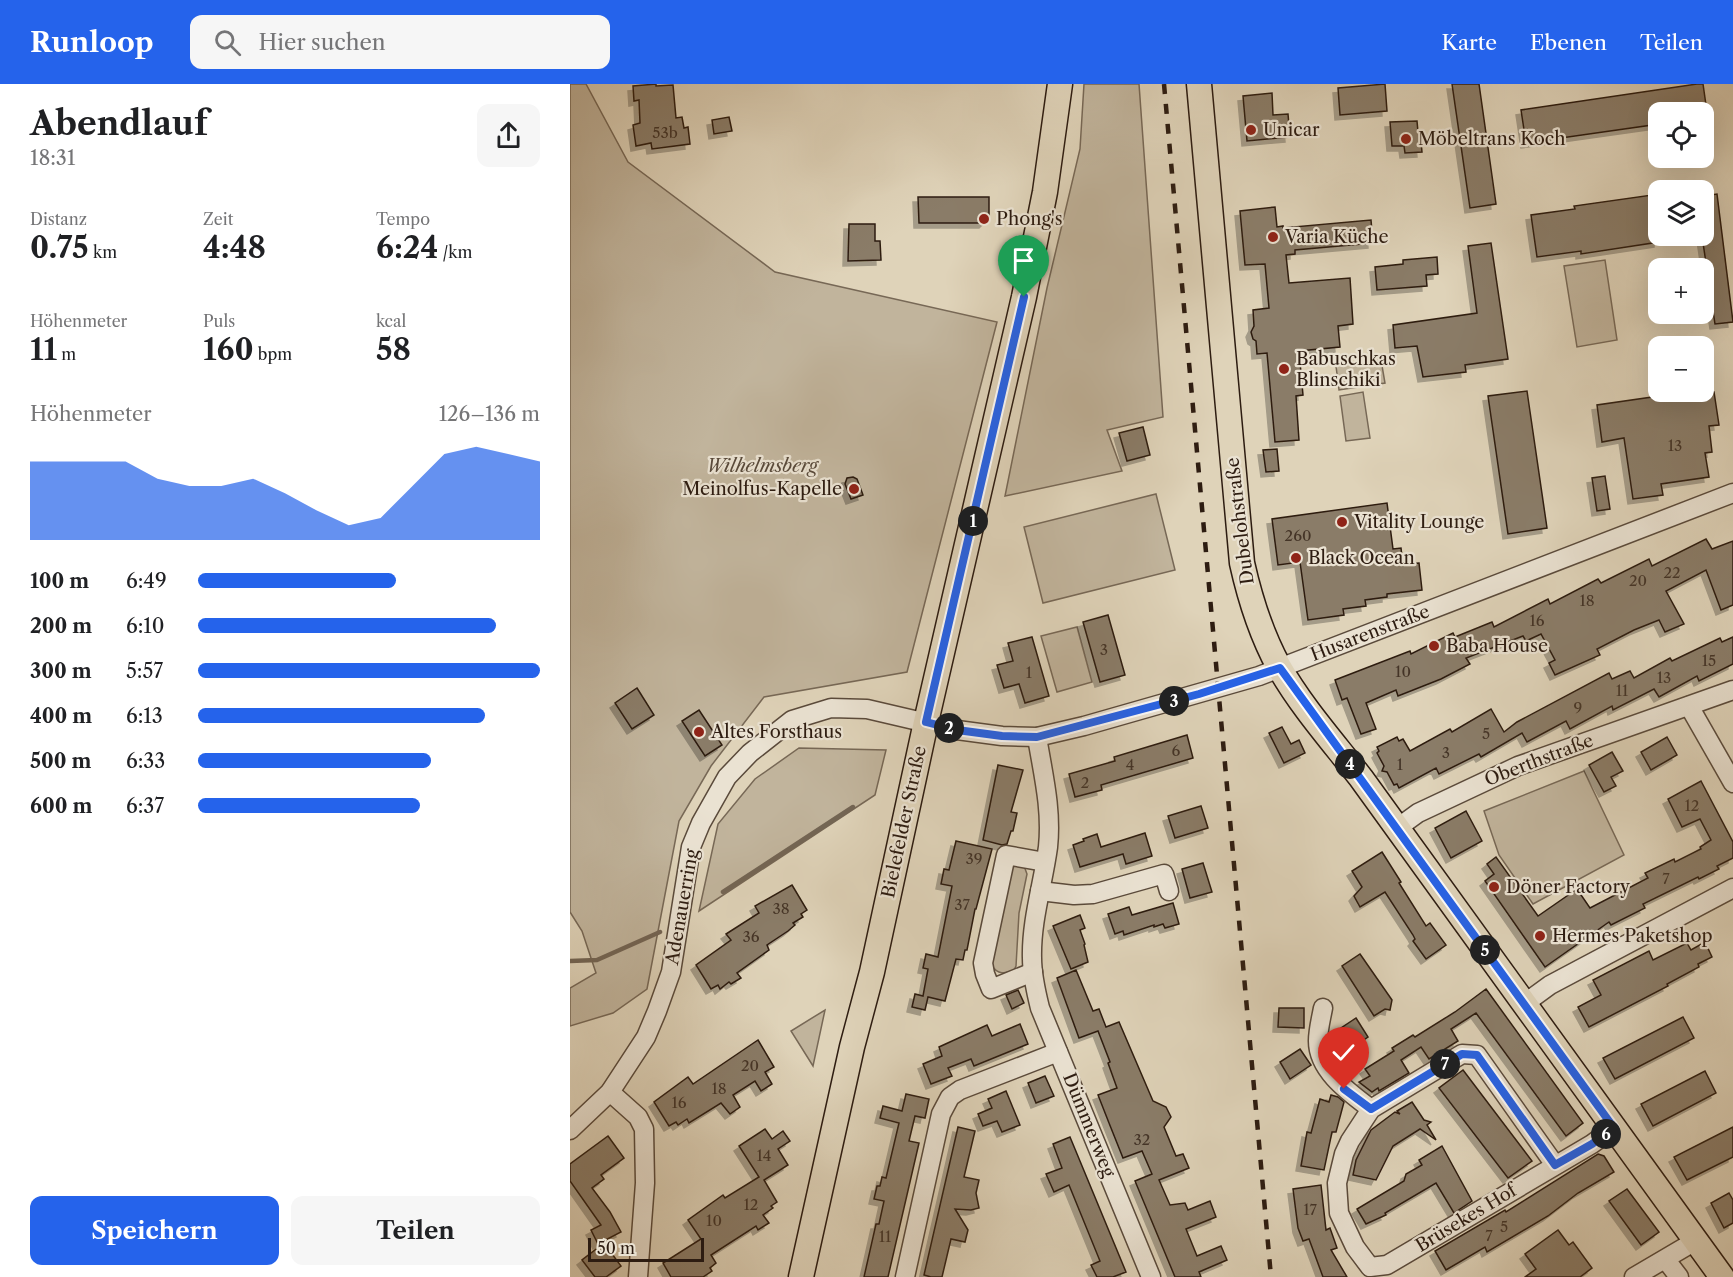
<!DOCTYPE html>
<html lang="de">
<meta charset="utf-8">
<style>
:root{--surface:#fff;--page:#f6f6f6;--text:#202124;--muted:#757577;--accent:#2563eb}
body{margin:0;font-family:"Libre Caslon Text",serif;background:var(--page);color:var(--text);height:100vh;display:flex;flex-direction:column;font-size:22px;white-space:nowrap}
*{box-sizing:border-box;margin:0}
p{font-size:20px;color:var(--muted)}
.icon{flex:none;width:33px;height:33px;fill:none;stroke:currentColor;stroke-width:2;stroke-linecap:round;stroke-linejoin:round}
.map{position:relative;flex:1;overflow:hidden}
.side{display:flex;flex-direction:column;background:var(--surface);width:570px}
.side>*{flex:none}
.buttons{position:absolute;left:1078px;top:18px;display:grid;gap:12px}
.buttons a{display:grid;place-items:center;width:66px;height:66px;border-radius:12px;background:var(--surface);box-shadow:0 6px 24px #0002;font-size:30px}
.scale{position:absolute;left:18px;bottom:15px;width:116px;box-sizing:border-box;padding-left:6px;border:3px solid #2d1c11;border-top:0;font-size:16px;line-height:21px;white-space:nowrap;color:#2d1c11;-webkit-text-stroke:4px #eae2d2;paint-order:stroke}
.pin{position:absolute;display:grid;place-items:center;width:51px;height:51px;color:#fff;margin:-62px -26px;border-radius:50% 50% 50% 0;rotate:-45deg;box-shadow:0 0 6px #0007}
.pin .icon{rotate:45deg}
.km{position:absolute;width:30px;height:30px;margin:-15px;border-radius:50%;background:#222;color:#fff;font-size:16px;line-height:30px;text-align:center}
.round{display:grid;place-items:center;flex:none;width:63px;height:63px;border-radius:12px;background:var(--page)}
.headline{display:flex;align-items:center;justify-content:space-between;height:102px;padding:0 30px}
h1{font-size:33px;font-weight:700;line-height:45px}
.figures{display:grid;grid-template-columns:repeat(3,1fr);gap:9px;height:102px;padding:6px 30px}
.figures div{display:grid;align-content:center}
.figures b{font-size:30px;font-weight:700}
.figures small{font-size:16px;font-weight:400}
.figures p{font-size:16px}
.chart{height:168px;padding:12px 30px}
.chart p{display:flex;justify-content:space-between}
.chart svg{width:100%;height:108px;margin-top:6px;fill:var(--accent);opacity:.7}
.button{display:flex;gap:12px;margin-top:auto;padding:12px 30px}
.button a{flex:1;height:69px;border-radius:12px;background:var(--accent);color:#fff;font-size:24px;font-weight:700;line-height:69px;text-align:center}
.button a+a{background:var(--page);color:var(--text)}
ul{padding:0 30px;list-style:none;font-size:20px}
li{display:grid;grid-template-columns:96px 72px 1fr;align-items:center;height:45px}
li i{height:15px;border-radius:8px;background:var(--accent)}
header{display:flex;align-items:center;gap:36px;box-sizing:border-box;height:84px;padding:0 30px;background:var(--accent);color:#fff}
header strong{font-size:28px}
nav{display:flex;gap:33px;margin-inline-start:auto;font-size:21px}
.search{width:420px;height:54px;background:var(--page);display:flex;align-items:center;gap:15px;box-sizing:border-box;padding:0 21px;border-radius:12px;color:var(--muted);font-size:22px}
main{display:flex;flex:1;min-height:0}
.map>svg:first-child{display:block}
.green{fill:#c1b49c;stroke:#776856;stroke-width:1.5}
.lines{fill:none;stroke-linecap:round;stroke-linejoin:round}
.stream{stroke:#736554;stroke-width:4.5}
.building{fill:#8a7b68;stroke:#2d1c11;stroke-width:1.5;filter:url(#shadow)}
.minor-casing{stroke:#5a4a3b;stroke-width:21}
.major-casing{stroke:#2d1c11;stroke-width:27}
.minor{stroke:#eae2d2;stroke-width:18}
.major{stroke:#dfd3b9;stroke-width:24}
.rail{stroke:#2d1c11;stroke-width:4.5;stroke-dasharray:10 10;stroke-linecap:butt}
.route-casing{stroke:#fff;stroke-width:12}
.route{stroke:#2563eb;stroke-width:8}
.poi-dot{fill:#8f2418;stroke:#eae2d2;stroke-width:2}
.labels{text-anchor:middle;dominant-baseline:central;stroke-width:4.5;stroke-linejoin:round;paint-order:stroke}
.number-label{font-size:15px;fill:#443427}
.poi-label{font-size:18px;fill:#2d1c11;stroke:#eae2d2;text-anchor:start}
.park-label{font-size:18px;font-style:italic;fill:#594a3b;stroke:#eae2d2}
.street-label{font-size:18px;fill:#2d1c11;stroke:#eae2d2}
</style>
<header>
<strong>Runloop</strong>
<div class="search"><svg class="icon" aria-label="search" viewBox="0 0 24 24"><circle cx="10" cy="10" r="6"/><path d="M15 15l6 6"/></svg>Hier suchen</div>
<nav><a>Karte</a><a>Ebenen</a><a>Teilen</a></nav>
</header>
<main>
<section class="side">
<div class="headline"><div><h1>Abendlauf</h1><p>18:31</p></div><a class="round"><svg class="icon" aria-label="share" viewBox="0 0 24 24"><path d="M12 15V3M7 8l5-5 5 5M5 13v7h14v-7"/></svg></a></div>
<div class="figures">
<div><p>Distanz</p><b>0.75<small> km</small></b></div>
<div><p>Zeit</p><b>4:48</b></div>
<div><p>Tempo</p><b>6:24<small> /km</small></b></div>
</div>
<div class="figures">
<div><p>Höhenmeter</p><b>11<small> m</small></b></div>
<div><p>Puls</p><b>160<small> bpm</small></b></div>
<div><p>kcal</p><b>58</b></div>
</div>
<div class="chart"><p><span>Höhenmeter</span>126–136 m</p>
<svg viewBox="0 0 160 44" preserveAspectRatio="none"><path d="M0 44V12L10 12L20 12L30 12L40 19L50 22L60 22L70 19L80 25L90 32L100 38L110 35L120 22L130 9L140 6L150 9L160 12V44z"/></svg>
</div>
<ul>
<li><b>100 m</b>6:49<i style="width:58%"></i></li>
<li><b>200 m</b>6:10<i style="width:87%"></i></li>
<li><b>300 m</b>5:57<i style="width:100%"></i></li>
<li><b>400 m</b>6:13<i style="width:84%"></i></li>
<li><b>500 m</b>6:33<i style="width:68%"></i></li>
<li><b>600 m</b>6:37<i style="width:65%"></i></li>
</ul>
<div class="button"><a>Speichern</a><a>Teilen</a></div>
</section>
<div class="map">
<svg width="1163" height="1193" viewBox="0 0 1163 1193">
<defs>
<filter id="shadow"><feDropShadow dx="-5" dy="5" stdDeviation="0" flood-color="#0004"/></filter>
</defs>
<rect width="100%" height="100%" fill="#dfd3b9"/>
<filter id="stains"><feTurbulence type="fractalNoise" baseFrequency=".00333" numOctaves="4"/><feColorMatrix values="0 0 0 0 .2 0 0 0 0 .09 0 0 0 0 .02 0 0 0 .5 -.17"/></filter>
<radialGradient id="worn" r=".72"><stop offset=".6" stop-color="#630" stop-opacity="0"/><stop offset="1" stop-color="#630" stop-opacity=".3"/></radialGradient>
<!-- green -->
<g class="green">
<path d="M0 0H16L58 78 205 188 427 238 337 588 194 613 141 682 109 737 77 905 43 929 0 942V904L26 889 12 847 0 828Z"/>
<path d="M514 0H569L593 333 537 346 552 387 435 412 477 204 510 65Z"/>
<path d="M1035 176 1047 256 1007 263 994 182Z"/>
<path d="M811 276 815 299 769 306 766 282Z"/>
<path d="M793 308 800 354 776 357 770 312Z"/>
<path d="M586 410 605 486 473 519 454 443Z"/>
<path d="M507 543 522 598 487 608 471 552Z"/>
<path d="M229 664 316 666 305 711 129 827 148 740 185 695Z"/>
<path d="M1014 687 1054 771 963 820 929 771 914 727Z"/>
<path d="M444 781 454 782 457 790 449 829 446 882 444 886C435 890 428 891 421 881L440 787Z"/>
<path d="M255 926 243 982 221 947Z"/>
</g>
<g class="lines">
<!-- stream -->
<g class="stream">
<path d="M153 808 283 723"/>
<path d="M0 877 27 876 90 848"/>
</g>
</g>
<!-- building -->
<g class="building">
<path d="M86 0V2L103 1 106 34 112 33 114 44 118 43 120 60 82 65 81 59 66 62 63 41 70 39 69 16 64 17 63 2Z"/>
<path d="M815 0 817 27 770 31 768 4Z"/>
<path d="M882 0H909L926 120 900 124Z"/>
<path d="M1127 0H1133L1137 28H1089V40L956 59 951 26Z"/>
<path d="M702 9 703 31 718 30 720 53 677 57 673 12Z"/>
<path d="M159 33 162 47 144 50 142 36Z"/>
<path d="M847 37 848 48H850L852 68 835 69 834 62H822L820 38Z"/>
<path d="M1089 110V158L1011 170V167L967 173 961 131 1005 125 1004 122Z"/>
<path d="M1147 110 1163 238 1145 240 1132 152H1134V112Z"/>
<path d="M348 113H419V134L414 139H349Z"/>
<path d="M705 123 707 143 713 142V144L801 136 803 159 725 166V170L716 171 719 199 780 194 783 240 768 242 770 263 729 267 733 311 726 312 729 356 705 358 697 269 687 270 686 257 683 255 681 248 684 242 683 226 699 224 695 180 675 181 670 127Z"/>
<path d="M279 140H305V157H310L311 176 278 177Z"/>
<path d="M921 159 938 275 895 281 896 288 853 293 847 262 825 264 823 241 907 229 898 162Z"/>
<path d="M867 173 868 190 856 191 857 202 807 206 805 183 833 180V176Z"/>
<path d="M957 307 977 444 938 450 918 312Z"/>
<path d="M1117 308H1144L1149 341 1139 342 1142 368 1135 369 1139 393 1091 400 1093 411 1063 415 1054 354 1032 358 1027 321Z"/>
<path d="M573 343 580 371 557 377 549 349Z"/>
<path d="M707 365 709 387 696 388 693 366Z"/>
<path d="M1035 392 1040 425 1027 427 1022 394Z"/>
<path d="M283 393 287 395 293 411 281 415 275 400 277 394Z"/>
<path d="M817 419 823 465 831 464 833 480 849 479 852 506 817 510V513L795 516 796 522 773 525 774 531 738 536 730 478 708 481 702 435Z"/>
<path d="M1136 455 1142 465 1163 457V521L1151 526 1136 486 1096 507 1114 540 1095 548 1089 536 1064 546 1027 565 1030 571 985 591 979 579 985 576 971 550 956 557 953 552 896 574 900 580 871 595 828 612 826 606 796 619 806 645 791 650 777 614 772 616 765 596 840 567 841 570 883 549 885 553 922 538 924 543 978 515 980 520 1028 495 1031 499 1079 475 1082 482Z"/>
<path d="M538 531 555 591 530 598 513 538Z"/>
<path d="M462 553 479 612 455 619 449 600 434 604 427 581 443 577 438 559Z"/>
<path d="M1163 553V580L1129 597 1127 592 1089 613 1084 605 1043 626 1042 622 1000 645 996 637 957 658 952 649 911 673 909 670 869 690 866 684 829 704 827 700 824 701 817 688 812 687 814 682 807 669 809 667 807 663 827 653 829 657 833 655 840 667 880 645 882 648 921 625 934 648 947 638 1039 589 1042 595 1060 587 1064 594 1100 574 1102 577 1150 554 1152 558Z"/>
<path d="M67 604 84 631 62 645 45 619Z"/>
<path d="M129 626 152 661 135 672 112 637Z"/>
<path d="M712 643 721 660 729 656 735 669 714 679 699 649Z"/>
<path d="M617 651 623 674 531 701 532 706 505 713 499 690 545 677 544 673Z"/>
<path d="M1097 653 1107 671 1081 686 1071 668Z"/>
<path d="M1042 668 1053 687 1041 693 1046 702 1034 708 1019 681Z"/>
<path d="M428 681 453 686 441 728 447 729 443 747H441L437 760 432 761 413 756Z"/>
<path d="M1131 697 1163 758V774L1147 782 1149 785 1129 795 1128 793 1073 820 1075 824 1041 841 1039 838 975 883 915 797 924 790 917 780 926 773 968 832 1007 805 1020 824 1078 794 1075 789 1104 775 1105 778 1131 765 1130 763 1141 756 1130 735 1112 743 1098 715Z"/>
<path d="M631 722 638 744 605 754 598 732Z"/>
<path d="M896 727 912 757 881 774 865 744Z"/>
<path d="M575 749 582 772 556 780 553 770 510 783 503 761 514 757 513 755 527 750 531 763Z"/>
<path d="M386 757 422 765 406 825H405L397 866H395L393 876 386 875 375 917 358 913 355 926 342 923 345 910 353 912 358 885 353 884 356 870 368 873 382 802 371 800 374 785 379 786Z"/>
<path d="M812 768 831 798 829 799 856 842 860 839 876 861 856 875 843 857 845 855 843 851 815 808 790 823 784 812 792 803 782 787Z"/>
<path d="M633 779 642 808 620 814 612 785Z"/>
<path d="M222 801 237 826 231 830 233 833 223 839 225 841 218 847 197 861 199 866 167 889 171 894 161 900 159 898 150 905 148 901 141 905 126 881 161 856 156 850 189 829 185 822Z"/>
<path d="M603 819 609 840 595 844 593 840 584 843V841L554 851 553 847 545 850 538 830 559 823 562 831Z"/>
<path d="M510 831 515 844 510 846 515 860 514 861 518 878 501 885 483 842Z"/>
<path d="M1135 858 1142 873 1128 880 1129 883 1097 900 1098 902 1019 943 1008 923 1031 911 1023 896 1079 867 1083 876 1117 859 1121 866Z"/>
<path d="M790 870 822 916 820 926 815 925 804 932 772 882Z"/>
<path d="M506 886 523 927 529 925 536 943 549 938 583 1017 596 1023 601 1033 594 1043 606 1072 613 1070 619 1084 589 1096 600 1121 615 1119 618 1126 640 1117 646 1133 616 1145 627 1172 651 1162 657 1176 629 1188 631 1193H605L565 1097 582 1090 572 1067 553 1074 539 1039 528 1011 547 1004 538 979 540 978 528 947 509 954 487 894Z"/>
<path d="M916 905 1013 1039 996 1052 906 929 881 945 888 957 859 975 851 963 831 976 839 989 809 1007 808 1004 802 1008 789 998 800 992 795 985 824 967 822 964 843 951 845 953 885 928Z"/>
<path d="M448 906 454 919 442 925 436 911Z"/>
<path d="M709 924H734V944L708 943Z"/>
<path d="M1113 933 1124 954 1045 995 1033 974Z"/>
<path d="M786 934 798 953 780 965 768 946Z"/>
<path d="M450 940 458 960 404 982 401 975 378 984 382 992 361 1000 353 980 372 972 369 963 417 941 422 952Z"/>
<path d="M188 956 204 983 195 988 202 1000 191 1007 185 997 163 1011 170 1023 160 1030 151 1019 119 1039 117 1035 108 1041 106 1038 99 1042 84 1018 118 993 123 1000Z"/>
<path d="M730 965 741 981 720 995 710 978Z"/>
<path d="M893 986 962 1077 938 1094 869 1004Z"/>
<path d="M1135 987 1146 1009 1083 1042 1071 1020Z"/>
<path d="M475 992 484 1012 466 1019 458 999Z"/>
<path d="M436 1007 450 1041 432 1048 427 1037 413 1042 408 1030 422 1024 418 1015Z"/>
<path d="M336 1010 359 1015 355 1034 345 1032 339 1057 349 1059 318 1193H294L306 1140H309L314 1117 304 1115 307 1102H310L312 1093 316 1094 329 1039 310 1034 313 1022 332 1027Z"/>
<path d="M761 1011 768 1013 774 1018 766 1048H762L754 1086 731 1082 737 1048 741 1049 750 1015 759 1018Z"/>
<path d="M842 1018 854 1036 861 1038 857 1041 866 1056 850 1045 823 1062 806 1096 783 1091 786 1076 801 1046 825 1028 830 1030 827 1027Z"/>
<path d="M388 1043 405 1047 394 1093 409 1096 406 1109 409 1124 401 1126 385 1125 398 1146 395 1158 381 1155 372 1193H361L354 1191Z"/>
<path d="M1163 1043V1073L1117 1096 1104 1073Z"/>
<path d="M195 1045 202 1055 213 1047 220 1057 208 1065 218 1081 194 1096 207 1118 201 1122 203 1124 193 1131 199 1139 188 1146 186 1142 141 1171 146 1179 140 1184 142 1187 133 1193H101L93 1179 131 1155 118 1136 153 1111 155 1114 189 1093 169 1062Z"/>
<path d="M38 1052 54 1074 31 1091 34 1095 22 1104 40 1128 51 1148 28 1160 21 1146 31 1141 0 1097V1080Z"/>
<path d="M500 1053 556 1188 543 1193H527L521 1181 530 1177 499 1101 484 1108 476 1090 492 1084 483 1060Z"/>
<path d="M872 1062 902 1117 884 1129 866 1099 815 1129 816 1131 796 1140 787 1125 834 1097 836 1090 852 1081 849 1076Z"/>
<path d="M1028 1070 1034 1072 1044 1088 1008 1109 978 1132 917 1168 915 1163 876 1186 865 1167 935 1126 936 1128Z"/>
<path d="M751 1101 756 1146 760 1144 767 1164 761 1166 777 1193H753L739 1155 733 1157 728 1144 723 1105Z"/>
<path d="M1057 1105 1089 1148 1071 1161 1039 1117Z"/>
<path d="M1159 1109 1163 1116V1139L1154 1144 1141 1119Z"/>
<path d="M988 1146 999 1161 1003 1158 1022 1184 1010 1193H955L966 1185 955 1170Z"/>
<path d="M34 1159 51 1182 36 1193H25L12 1176Z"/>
</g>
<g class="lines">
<!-- minor casing -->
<g class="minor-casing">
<g id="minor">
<path d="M1119 622 1163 699"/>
<path d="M467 653C473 690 482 725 478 763 473 800 461 837 462 874 462 891 466 908 470 924L581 1193"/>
<path d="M826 745 848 729 948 682 1163 606"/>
<path d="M470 807 504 811 523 810 594 790 599 807"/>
<path d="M463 888 421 905 415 890 413 879 436 771 475 778"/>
<path d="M954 920 980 901 1163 804"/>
<path d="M753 924C751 935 748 946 748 957 748 987 780 1009 801 1025"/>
<path d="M40 1008 68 1033 74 1045 75 1099 68 1193"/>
<path d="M0 1046 40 1008 76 953 87 927 101 888 121 763 131 739 157 693 180 669 222 636 261 624 297 625 387 646 432 652 467 653 514 642 689 592 1163 409"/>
<path d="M985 1081 907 971 892 970 801 1025 780 1057 774 1070 767 1099 769 1129 785 1163 800 1183 817 1181 1022 1060 1044 1044"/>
<path d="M1096 1176 1109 1193"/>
<path d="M335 1193 371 1030 380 1013 390 1006 488 968"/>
<path d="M1064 1193 1127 1156"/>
</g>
</g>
<!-- major casing -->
<g class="major-casing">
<g id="major">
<path d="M629 0 672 479C680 515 691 550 709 583 731 622 763 658 791 694L1152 1193"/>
<path d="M231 1193 282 963 302 888 356 638 454 213 475 108 490 0"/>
</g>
</g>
<!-- minor -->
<use href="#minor" class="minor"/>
<!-- major -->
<use href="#major" class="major"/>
<!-- rail -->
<path class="rail" d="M594 0 701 1193"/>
</g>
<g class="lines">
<!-- route casing -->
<g class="route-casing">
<path id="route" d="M454 213 356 638 387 646 432 652 467 653 629 610 710 584 1044 1044 1022 1060 985 1081 907 971 892 970 801 1025 774 1005"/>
</g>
<!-- route -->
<use href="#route" class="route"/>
</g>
<!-- markers -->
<g class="poi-dot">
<circle cx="681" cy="46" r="6"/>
<circle cx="836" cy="55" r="6"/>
<circle cx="414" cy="135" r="6"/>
<circle cx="703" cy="153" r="6"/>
<circle cx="714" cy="285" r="6"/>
<circle cx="284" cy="405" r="6"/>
<circle cx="772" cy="438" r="6"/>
<circle cx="726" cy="474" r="6"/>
<circle cx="864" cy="562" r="6"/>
<circle cx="129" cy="648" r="6"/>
<circle cx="924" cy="803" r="6"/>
<circle cx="970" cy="852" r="6"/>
</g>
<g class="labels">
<!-- number labels -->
<g class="number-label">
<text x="95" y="48">53b</text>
<text x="1105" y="361">13</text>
<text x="728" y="451">260</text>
<text x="1102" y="488">22</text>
<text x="1068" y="496">20</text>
<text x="1017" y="516">18</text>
<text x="967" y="536">16</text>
<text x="534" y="565">3</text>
<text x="1139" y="576">15</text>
<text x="833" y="587">10</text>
<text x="459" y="588">1</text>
<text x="1094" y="593">13</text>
<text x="1052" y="606">11</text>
<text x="1008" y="623">9</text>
<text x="916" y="649">5</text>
<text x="606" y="666">6</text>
<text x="876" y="668">3</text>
<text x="560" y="680">4</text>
<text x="830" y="680">1</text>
<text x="515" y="698">2</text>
<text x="1122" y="721">12</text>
<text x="404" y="774">39</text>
<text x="1096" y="794">7</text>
<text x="392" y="820">37</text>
<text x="211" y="824">38</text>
<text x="181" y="852">36</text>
<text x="180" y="981">20</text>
<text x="149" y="1004">18</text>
<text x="109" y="1018">16</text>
<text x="572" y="1055">32</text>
<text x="194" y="1071">14</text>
<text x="181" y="1120">12</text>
<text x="740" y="1125">17</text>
<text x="144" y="1136">10</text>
<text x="934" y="1142">5</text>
<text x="919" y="1151">7</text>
<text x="315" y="1152">11</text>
</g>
<!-- poi labels -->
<g class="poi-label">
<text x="693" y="46">Unicar</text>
<text x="848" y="55">Möbeltrans Koch</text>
<text x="426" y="135">Phong's</text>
<text x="715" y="153">Varia Küche</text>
<text x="726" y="275">Babuschkas<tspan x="726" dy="21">Blinschiki</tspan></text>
<text x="272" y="405" text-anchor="end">Meinolfus-Kapelle</text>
<text x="784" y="438">Vitality Lounge</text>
<text x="738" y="474">Black Ocean</text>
<text x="876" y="562">Baba House</text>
<text x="141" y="648">Altes Forsthaus</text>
<text x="936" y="803">Döner Factory</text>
<text x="982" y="852">Hermes Paketshop</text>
</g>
<!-- park labels -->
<g class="park-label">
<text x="192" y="382">Wilhelmsberg</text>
</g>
<!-- street labels -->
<g class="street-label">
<text transform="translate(670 437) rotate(-97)">Dubelohstraße</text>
<text transform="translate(800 549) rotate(-21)">Husarenstraße</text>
<text transform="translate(969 676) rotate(-21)">Oberthstraße</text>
<text transform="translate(334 738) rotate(-78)">Bielefelder Straße</text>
<text transform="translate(112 823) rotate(-80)">Adenauerring</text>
<text transform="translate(519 1041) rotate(68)">Dümmerweg</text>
<text transform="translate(896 1134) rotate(-31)">Brüsekes Hof</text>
</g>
</g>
<rect width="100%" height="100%" filter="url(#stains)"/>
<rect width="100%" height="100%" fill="url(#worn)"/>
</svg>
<div class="buttons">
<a><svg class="icon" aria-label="locate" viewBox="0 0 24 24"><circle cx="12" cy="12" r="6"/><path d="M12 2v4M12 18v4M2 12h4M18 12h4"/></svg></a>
<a><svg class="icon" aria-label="layers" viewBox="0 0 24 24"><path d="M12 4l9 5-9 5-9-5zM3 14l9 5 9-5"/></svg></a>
<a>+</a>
<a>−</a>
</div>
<div class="scale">50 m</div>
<div class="pin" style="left:454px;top:213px;background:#1e9e55"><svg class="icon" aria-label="arrive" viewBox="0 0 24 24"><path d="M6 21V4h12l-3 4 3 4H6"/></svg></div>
<div class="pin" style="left:774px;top:1005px;background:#d93025"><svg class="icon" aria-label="check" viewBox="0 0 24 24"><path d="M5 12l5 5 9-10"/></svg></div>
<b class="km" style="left:403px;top:437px">1</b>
<b class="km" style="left:379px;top:644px">2</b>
<b class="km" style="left:604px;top:617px">3</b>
<b class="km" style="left:780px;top:680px">4</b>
<b class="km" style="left:915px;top:866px">5</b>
<b class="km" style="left:1036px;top:1050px">6</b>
<b class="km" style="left:875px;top:980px">7</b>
</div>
</main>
